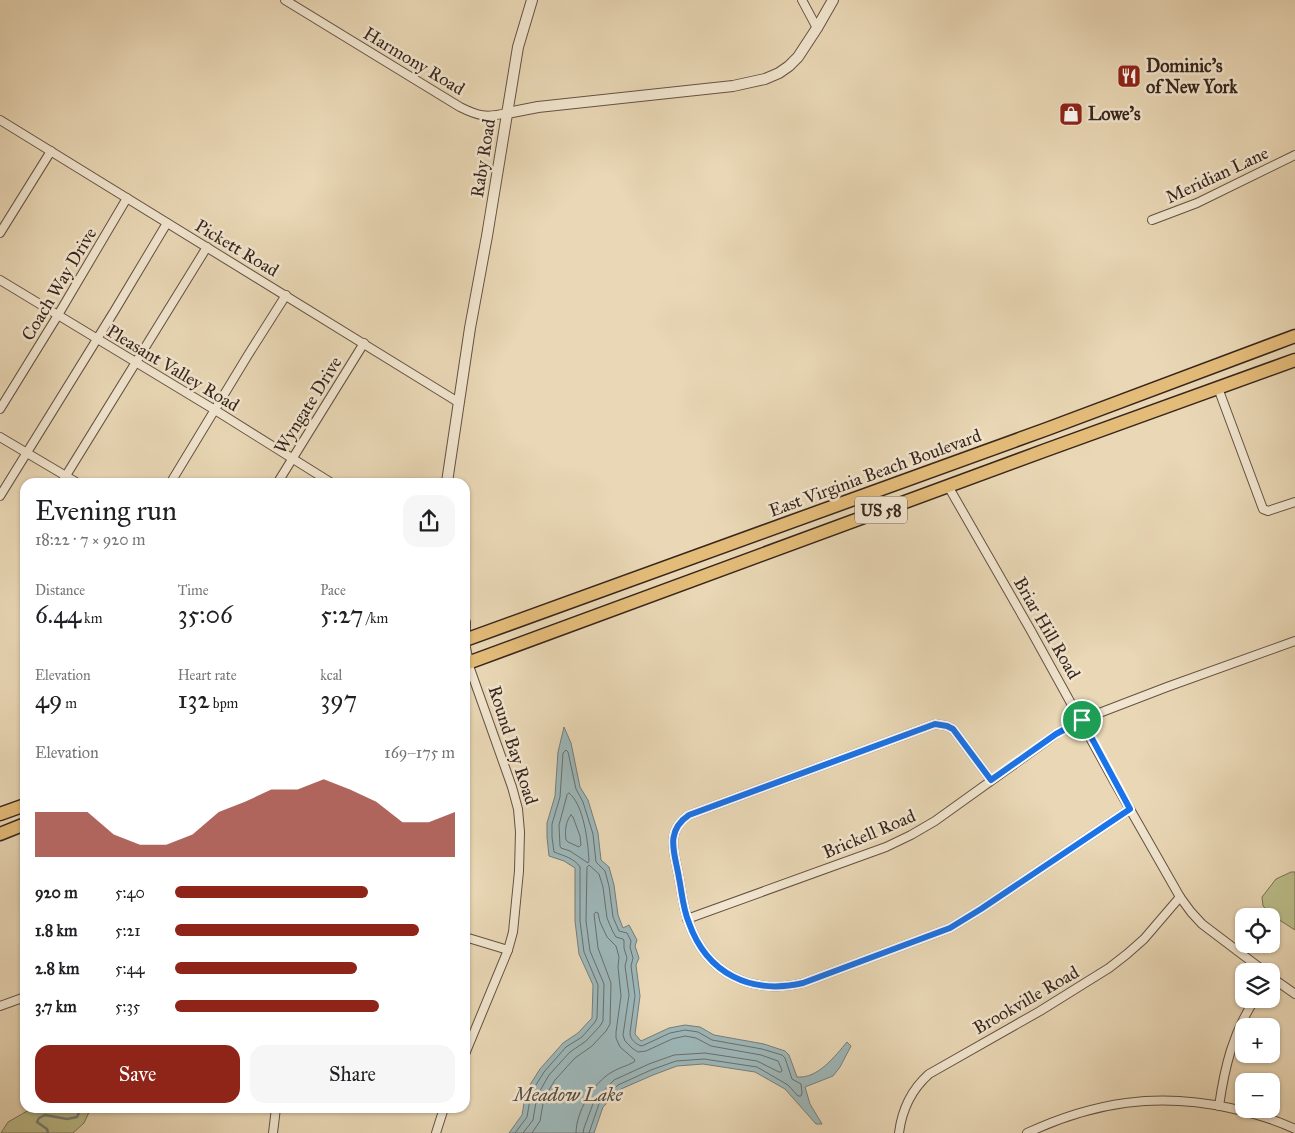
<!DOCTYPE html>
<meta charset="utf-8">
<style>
:root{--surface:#fff;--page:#f6f6f6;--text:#202124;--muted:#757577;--accent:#8f2418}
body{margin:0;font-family:"IM FELL Great Primer",serif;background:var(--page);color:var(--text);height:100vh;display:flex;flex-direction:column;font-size:19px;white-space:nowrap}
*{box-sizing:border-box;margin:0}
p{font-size:16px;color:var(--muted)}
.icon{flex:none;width:28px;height:28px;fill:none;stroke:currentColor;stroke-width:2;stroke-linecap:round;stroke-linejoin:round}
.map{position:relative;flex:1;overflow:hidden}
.side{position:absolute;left:20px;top:478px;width:450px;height:635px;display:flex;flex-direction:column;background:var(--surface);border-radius:15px;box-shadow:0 1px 4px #0004}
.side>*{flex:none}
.controls{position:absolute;left:1235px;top:908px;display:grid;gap:10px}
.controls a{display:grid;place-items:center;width:45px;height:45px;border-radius:10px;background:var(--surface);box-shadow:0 1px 4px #0004;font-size:25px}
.pin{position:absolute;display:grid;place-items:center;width:42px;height:42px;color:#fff;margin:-21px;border:2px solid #fff;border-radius:50%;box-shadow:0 1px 5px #0007}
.round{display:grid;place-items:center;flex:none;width:52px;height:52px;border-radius:15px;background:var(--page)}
.headline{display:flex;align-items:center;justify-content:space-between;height:85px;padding:0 15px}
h1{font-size:28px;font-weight:600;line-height:38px}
.figures{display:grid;grid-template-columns:repeat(3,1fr);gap:8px;height:85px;padding:5px 15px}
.figures div{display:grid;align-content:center}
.figures b{font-size:25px;font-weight:600}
.figures small{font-size:14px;font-weight:400}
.figures p{font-size:14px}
.chart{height:140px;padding:10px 15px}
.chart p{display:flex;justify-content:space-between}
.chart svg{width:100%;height:90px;margin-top:5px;fill:var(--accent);opacity:.7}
.cta{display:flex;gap:10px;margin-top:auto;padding:10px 15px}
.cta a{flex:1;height:58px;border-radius:15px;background:var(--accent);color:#fff;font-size:20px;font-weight:600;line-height:58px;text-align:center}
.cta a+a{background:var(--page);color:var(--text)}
ul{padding:0 15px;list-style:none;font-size:16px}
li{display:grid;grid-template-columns:80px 60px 1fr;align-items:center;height:38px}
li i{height:12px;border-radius:6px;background:var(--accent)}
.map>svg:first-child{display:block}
.green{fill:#bbbd8a;stroke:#7a7254}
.water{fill:#9db7b9;stroke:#757d7b}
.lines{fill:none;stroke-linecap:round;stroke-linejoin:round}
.shore{stroke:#6a6e6b;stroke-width:1}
.stream{stroke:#757d7b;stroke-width:2.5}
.minor-casing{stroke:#645243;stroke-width:10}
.tertiary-casing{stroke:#645243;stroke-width:12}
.primary-casing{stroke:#38261d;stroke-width:15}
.minor{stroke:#f1e5cf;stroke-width:8}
.tertiary{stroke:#f1e5cf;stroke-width:10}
.primary{stroke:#e4bc7a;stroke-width:12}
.route-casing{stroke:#fff;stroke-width:10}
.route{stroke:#1a73e8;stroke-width:6}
.labels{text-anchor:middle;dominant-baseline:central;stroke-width:5;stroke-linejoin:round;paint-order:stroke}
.shield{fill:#f1e5cf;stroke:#705f52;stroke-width:1}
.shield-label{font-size:16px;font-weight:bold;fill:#38261d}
.street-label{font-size:18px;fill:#38261d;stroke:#f1e5cf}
.poi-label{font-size:18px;font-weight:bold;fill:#38261d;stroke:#f1e5cf;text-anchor:start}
.water-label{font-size:19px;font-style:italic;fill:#514a44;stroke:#f1e5cf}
</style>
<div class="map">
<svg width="1295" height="1133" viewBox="0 0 1295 1133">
<rect width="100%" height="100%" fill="#e9d7b5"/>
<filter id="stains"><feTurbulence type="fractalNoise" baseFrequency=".004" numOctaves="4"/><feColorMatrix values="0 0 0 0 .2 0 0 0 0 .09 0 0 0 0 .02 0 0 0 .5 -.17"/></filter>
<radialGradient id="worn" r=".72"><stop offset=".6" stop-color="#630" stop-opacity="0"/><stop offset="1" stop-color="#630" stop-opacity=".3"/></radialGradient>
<!-- green -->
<g class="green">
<path d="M1291 872H1295V930L1273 916 1263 906 1262 897 1276 879Z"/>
<path d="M37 1108H91L84 1123 73 1133H1L8 1122 29 1110Z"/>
</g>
<!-- water -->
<path class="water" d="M564 727 571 743 580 787 588 800 598 833 601 860 609 867 614 885 618 915 623 928 629 925 637 940 635 946 639 958 636 965 640 996 635 1034 641 1041 669 1028 685 1025 700 1027 714 1035 764 1044 785 1051 789 1055 797 1077C818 1079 835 1056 847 1042L851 1046 840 1067 833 1076 805 1087 810 1104 822 1124H816L785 1089 755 1072 703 1064 677 1066 653 1075 621 1089 603 1107 594 1133H509L522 1115 526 1091 540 1069 563 1043 578 1033 592 1018 593 985 579 954 575 921V868L564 861 549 856 547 837V823L555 796 558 752Z"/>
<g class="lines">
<!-- shore -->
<g class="shore">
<path d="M569 793C584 805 588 842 589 861L588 863 570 851 561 848 560 846 559 825 567 795Z"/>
<path d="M571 815 573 817 580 836 581 845 579 847 568 842 566 840C565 832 565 822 571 815Z"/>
<path d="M515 1133 527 1117 531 1093 544 1072 566 1047 582 1037 595 1022 597 1018 598 985 584 952 580 921V867C574 858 564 856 554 852L552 837V824L560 797 563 753 566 750 568 752 576 789 583 802 593 834 596 862 605 871 609 886 613 917 619 931 627 933 631 941 630 947 633 958 631 966 635 996 630 1033C630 1039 636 1045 642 1046L670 1033 685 1030 698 1032 712 1040 762 1049 782 1055 785 1058 792 1079 801 1084 802 1093 801 1096H798L788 1085 757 1067 704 1059 676 1061 651 1070 618 1085 599 1104 589 1133"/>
<path d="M523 1133 533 1120 537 1096 549 1075 570 1052 586 1041 600 1026 603 1021 604 984 590 951 586 921 587 867 589 865 599 874 603 887 607 918 613 932 616 937 623 939 624 941V948L627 958 625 966 629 995 623 1035 625 1041 632 1048 638 1052 646 1051 672 1039 685 1036 696 1038 711 1046 761 1055 778 1061 782 1070 781 1072H779L757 1061 705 1053 674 1055 649 1064 614 1080 594 1101 584 1128 583 1133"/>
<path d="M532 1133 540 1121 544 1098 555 1080 575 1058 592 1046 606 1031 610 1024 611 983 598 948 594 914 596 912 598 913 600 922 607 937 616 946 619 957 618 967 621 996 616 1032V1038L620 1047 635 1060 634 1062C627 1066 618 1068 612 1072 593 1083 576 1112 576 1133"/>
</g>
<!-- stream -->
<path class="stream" d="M48 1133 47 1129 37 1122 39 1118 45 1115 67 1119 77 1117 81 1108"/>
<!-- minor casing -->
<g class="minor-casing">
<g id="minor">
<path d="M285 0 460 107C478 116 486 118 507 113"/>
<path d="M802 0 817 28"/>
<path d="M0 120 458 402"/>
<path d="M1152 220 1197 203 1295 155"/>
<path d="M0 233 51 151"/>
<path d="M0 280 215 410 330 482"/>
<path d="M1218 388 1263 509 1268 511 1295 502"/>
<path d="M0 409 58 315 127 198"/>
<path d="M0 437 76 482"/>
<path d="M62 482 207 247"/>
<path d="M171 482 248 355 286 295"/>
<path d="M278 482 364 343"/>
<path d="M948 486 1030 629 1115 783 1180 897 1191 912 1202 924 1264 971"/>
<path d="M0 496 115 310 167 223"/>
<path d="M991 780 953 729 947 726 935 724 689 815C664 832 675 853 679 878 682 893 683 909 689 923 707 974 751 995 803 983L950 928 981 909 1130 809"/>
<path d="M687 919 886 847 911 835 935 821 1034 750 1056 734 1081 720 1167 687 1295 641"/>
<path d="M465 937 508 950"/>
<path d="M1271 977 1295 994"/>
<path d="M0 1006 25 997"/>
<path d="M465 1054 508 950 513 932 519 871 520 832 518 809 512 787 468 663"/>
<path d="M1219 1106C1225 1065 1233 1033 1255 999"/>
<path d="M273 1133 276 1108"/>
<path d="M436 1133 444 1108"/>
<path d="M899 1133C902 1109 911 1090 929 1074L1040 1011 1109 968 1127 954 1144 939 1180 897"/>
<path d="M1027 1133C1094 1102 1157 1092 1230 1108 1253 1113 1274 1119 1295 1129"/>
</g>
</g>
<!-- tertiary casing -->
<g class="tertiary-casing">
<g id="tertiary">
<path d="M507 113 538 107 733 86 765 79 779 73 789 66 798 57 817 28 833 0"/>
<path d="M447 482 470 328 487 236 518 47 532 0"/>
<path d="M465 622V629"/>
<path d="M465 648 468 663"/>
</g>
</g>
<!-- primary casing -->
<g class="primary-casing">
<g id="primary">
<path d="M465 640 1047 429 1295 336"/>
<path d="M465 664 1046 450 1295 360"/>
<path d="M0 814 25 805"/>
<path d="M0 834 25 824"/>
</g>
</g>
<!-- minor -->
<use href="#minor" class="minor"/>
<!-- tertiary -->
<use href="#tertiary" class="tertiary"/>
<!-- primary -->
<use href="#primary" class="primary"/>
</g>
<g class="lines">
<!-- route casing -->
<g class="route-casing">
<path id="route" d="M1082 720 1130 809 981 909 950 928 803 983C751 995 707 974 689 923 683 909 682 893 679 878 675 853 664 832 689 815L935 724 947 726 953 729 991 780 1056 734Z"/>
</g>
<!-- route -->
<use href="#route" class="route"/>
</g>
<!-- icons -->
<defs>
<g id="restaurant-square" transform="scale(1.25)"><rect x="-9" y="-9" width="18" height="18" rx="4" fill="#8f2418" stroke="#f1e5cf"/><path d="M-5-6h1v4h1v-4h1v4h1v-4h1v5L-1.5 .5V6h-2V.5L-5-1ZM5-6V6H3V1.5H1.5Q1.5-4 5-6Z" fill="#fff"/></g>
<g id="shop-square" transform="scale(1.25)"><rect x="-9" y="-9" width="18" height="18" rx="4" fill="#8f2418" stroke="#f1e5cf"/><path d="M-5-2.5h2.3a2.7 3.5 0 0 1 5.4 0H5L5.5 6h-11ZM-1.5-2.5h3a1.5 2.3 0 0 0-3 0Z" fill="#fff"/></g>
</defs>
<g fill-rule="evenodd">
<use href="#restaurant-square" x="1129" y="76"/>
<use href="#shop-square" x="1071" y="114"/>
</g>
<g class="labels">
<!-- shield labels -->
<rect class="shield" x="855" y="496.5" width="52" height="27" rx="4"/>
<g class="shield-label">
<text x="881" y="510">US 58</text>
</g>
<!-- street labels -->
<g class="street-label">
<text transform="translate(414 61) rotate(31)">Harmony Road</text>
<text transform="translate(483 158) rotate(-81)">Raby Road</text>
<text transform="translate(1217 175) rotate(-25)">Meridian Lane</text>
<text transform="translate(237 248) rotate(31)">Pickett Road</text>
<text transform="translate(59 284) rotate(-59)">Coach Way Drive</text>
<text transform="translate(173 368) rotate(31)">Pleasant Valley Road</text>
<text transform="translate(308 405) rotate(-58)">Wyngate Drive</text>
<text transform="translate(875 473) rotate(-20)">East Virginia Beach Boulevard</text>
<text transform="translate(1047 628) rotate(60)">Briar Hill Road</text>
<text transform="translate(513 745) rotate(72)">Round Bay Road</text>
<text transform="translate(869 834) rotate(-23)">Brickell Road</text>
<text transform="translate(1026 1000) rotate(-30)">Brookville Road</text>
</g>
<!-- poi labels -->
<g class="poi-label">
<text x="1146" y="66">Dominic's<tspan x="1146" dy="21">of New York</tspan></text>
<text x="1088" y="114">Lowe's</text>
</g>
<!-- water labels -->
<g class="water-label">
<text x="568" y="1094">Meadow Lake</text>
</g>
</g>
<rect width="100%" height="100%" filter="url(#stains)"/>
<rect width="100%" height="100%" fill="url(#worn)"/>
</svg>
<div class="controls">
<a><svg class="icon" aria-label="locate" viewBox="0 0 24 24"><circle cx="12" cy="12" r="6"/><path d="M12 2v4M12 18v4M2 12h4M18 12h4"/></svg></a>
<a><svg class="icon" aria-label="layers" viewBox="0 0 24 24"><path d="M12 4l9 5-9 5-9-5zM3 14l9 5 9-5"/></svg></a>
<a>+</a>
<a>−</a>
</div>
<div class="pin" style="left:1082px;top:720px;background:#1e9e55"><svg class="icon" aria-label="arrive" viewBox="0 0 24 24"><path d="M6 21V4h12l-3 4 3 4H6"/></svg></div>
<section class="side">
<div class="headline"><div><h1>Evening run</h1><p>18:22 · 7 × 920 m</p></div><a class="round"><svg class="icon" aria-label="share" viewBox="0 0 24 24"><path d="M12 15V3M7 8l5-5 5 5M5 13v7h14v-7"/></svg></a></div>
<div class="figures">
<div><p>Distance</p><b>6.44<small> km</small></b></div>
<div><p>Time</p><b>35:06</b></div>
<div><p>Pace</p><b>5:27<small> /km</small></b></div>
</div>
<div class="figures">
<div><p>Elevation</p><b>49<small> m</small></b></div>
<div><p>Heart rate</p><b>132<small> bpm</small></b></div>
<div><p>kcal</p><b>397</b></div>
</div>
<div class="chart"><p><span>Elevation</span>169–175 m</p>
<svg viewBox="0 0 160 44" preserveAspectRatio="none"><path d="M0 44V22L10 22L20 22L30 33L40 38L50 38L60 33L70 22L80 17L90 11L100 11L110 6L120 11L130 17L140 27L150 27L160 22V44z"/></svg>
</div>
<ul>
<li><b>920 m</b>5:40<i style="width:69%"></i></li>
<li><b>1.8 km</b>5:21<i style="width:87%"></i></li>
<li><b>2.8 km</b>5:44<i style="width:65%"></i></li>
<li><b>3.7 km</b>5:35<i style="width:73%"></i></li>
</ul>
<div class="cta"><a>Save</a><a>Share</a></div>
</section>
</div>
